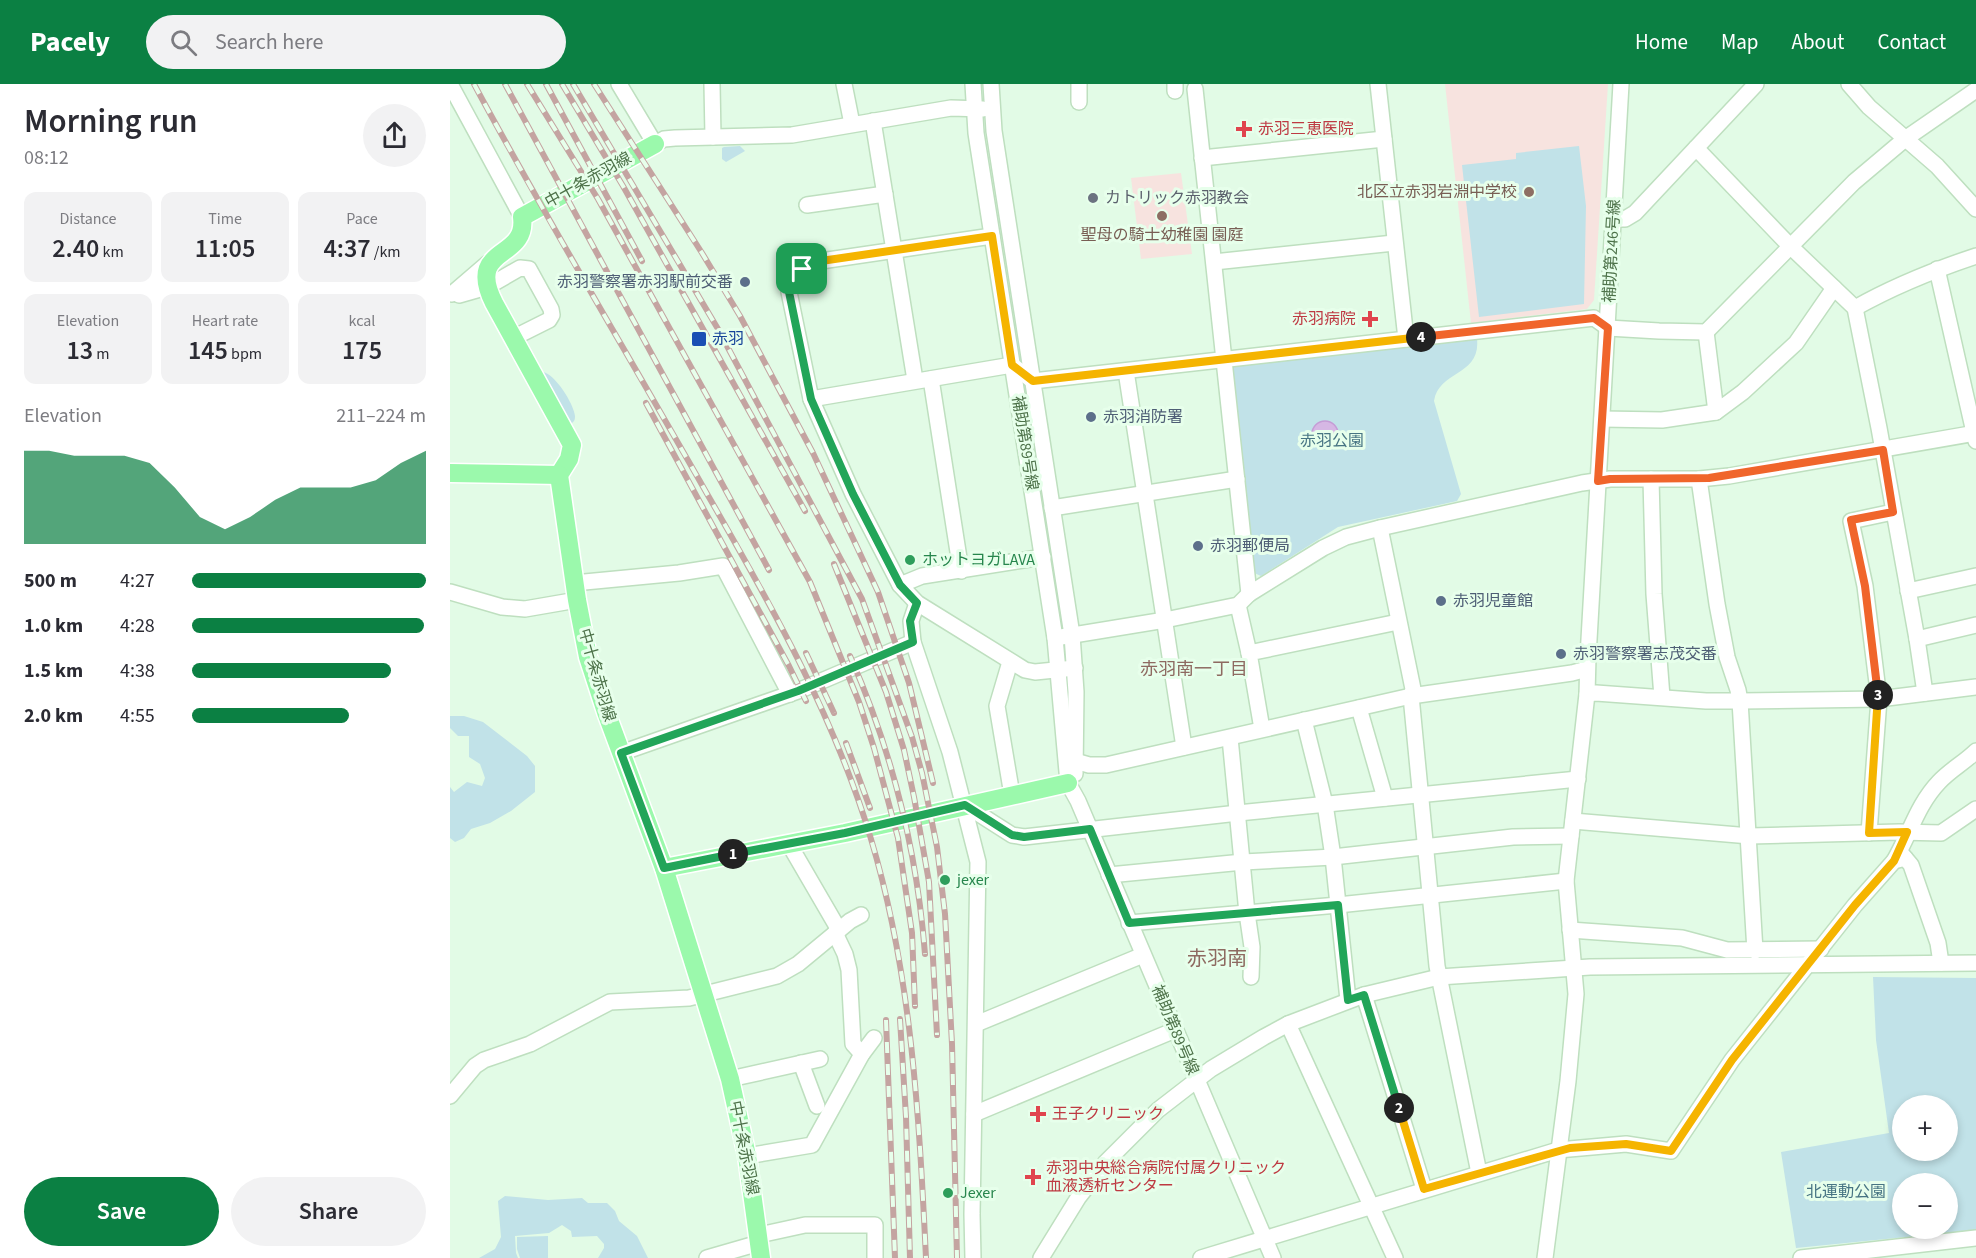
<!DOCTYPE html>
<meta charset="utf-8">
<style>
:root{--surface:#fff;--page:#f2f2f3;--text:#2b2b33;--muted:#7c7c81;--accent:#0b8043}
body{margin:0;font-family:"Source Sans 3","Noto Sans JP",sans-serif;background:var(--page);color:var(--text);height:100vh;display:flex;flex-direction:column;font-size:22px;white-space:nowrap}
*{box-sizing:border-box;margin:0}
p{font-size:20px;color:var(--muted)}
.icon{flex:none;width:33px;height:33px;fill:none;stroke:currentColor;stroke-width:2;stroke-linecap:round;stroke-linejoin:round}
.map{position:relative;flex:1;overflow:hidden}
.sheet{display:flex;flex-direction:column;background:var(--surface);width:450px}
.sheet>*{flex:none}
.tools{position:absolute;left:1442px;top:1011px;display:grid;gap:12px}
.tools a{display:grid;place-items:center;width:66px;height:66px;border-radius:50%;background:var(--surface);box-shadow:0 3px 9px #0003;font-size:30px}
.pin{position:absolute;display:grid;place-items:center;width:51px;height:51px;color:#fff;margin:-26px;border-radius:12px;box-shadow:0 3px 9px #0006}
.km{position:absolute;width:30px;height:30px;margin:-15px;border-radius:50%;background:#222;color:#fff;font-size:16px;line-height:30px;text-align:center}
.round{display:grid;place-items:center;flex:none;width:63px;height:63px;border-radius:32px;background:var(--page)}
.head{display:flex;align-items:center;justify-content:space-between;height:102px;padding:0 24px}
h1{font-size:33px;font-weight:600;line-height:45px}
.figures{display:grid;grid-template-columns:repeat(3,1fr);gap:9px;height:102px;padding:6px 24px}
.figures div{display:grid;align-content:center;border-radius:12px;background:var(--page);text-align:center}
.figures b{font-size:26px;font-weight:600}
.figures small{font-size:16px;font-weight:400}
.figures p{font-size:16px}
.chart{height:168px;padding:12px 24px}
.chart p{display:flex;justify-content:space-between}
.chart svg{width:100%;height:108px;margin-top:6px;fill:var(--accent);opacity:.7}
.button{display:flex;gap:12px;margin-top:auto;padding:12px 24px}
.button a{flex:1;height:69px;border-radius:36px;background:var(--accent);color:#fff;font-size:24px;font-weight:600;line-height:69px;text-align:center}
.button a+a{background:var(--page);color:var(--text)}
ul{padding:0 24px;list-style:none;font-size:20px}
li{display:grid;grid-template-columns:96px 72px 1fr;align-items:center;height:45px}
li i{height:15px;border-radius:8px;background:var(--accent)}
header{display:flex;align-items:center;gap:36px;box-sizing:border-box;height:84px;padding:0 30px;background:var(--accent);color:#fff}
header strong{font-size:28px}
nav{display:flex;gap:33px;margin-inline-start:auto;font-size:21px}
.search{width:420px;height:54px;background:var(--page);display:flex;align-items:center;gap:15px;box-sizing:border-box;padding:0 21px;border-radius:33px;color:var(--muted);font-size:22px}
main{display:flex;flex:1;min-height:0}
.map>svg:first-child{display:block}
.education{fill:#f7e3df}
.green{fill:#c1e2e8;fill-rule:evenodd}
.water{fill:#d6b7e4;stroke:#c59dd6;stroke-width:1.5}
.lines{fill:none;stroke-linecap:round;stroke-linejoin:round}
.minor-casing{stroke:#bedfbf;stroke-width:18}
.major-casing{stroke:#fff;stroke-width:21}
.minor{stroke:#fff;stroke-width:15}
.major{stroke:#9bf9ac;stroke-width:18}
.rail-casing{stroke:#c4a4a1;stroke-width:6}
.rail{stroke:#e7ffeb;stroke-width:4;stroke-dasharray:11;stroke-linecap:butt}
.split-1-casing{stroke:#fff;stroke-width:12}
.split-2-casing{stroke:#fff;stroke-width:12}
.split-3-casing{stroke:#fff;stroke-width:12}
.split-4-casing{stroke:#fff;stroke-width:12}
.split-5-casing{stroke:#fff;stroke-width:12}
.split-1{stroke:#22a559;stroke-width:8}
.split-2{stroke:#22a559;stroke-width:8}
.split-3{stroke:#f5b400;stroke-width:8}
.split-4{stroke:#f0652b;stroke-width:8}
.split-5{stroke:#f5b400;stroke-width:8}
.health-dot{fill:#e0444e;stroke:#e7ffeb;stroke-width:2}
.education-dot{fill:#8d6e63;stroke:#e7ffeb;stroke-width:2}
.worship-dot{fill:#6b7280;stroke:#e7ffeb;stroke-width:2}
.service-dot{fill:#5c6f8a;stroke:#e7ffeb;stroke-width:2}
.transit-dot{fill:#1a4fb4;stroke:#e7ffeb;stroke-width:2}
.leisure-dot{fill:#2e9e5b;stroke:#e7ffeb;stroke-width:2}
.labels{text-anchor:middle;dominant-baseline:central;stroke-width:6;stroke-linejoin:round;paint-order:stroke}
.health-label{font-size:16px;fill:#be3a42;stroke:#e7ffeb;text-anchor:start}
.street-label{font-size:16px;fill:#4d7249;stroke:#e7ffeb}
.education-label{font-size:16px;fill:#785e54;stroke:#e7ffeb;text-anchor:end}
.worship-label{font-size:16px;fill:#5b616d;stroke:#e7ffeb;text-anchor:start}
.service-label{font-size:16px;fill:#4e5e75;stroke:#e7ffeb;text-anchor:start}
.transit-label{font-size:16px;fill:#164399;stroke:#e7ffeb;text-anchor:start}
.park-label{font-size:16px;fill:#477483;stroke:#e7ffeb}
.leisure-label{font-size:16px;fill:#27864d;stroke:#e7ffeb;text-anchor:start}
.neighbourhood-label{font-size:18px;fill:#8e6a61;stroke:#e7ffeb}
.quarter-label{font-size:20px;fill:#8e6a61;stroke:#e7ffeb}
</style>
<header>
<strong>Pacely</strong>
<div class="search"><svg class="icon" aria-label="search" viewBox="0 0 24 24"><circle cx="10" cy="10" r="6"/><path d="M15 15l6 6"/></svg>Search here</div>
<nav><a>Home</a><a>Map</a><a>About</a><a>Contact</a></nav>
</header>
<main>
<section class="sheet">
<div class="head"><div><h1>Morning run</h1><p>08:12</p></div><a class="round"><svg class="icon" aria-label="share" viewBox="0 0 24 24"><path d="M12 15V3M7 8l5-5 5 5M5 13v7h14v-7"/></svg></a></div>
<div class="figures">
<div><p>Distance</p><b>2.40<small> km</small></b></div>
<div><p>Time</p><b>11:05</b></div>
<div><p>Pace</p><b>4:37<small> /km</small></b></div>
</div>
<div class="figures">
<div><p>Elevation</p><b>13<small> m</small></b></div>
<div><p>Heart rate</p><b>145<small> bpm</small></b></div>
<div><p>kcal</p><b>175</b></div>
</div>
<div class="chart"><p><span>Elevation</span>211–224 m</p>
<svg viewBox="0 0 160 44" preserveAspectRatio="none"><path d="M0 44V6L10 6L20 8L30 8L40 8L50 11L60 21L70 33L80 38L90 33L100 26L110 21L120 21L130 21L140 18L150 11L160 6V44z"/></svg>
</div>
<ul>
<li><b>500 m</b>4:27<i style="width:100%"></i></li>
<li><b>1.0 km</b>4:28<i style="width:99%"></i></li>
<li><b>1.5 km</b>4:38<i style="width:85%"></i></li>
<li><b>2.0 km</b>4:55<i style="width:67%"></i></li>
</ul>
<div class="button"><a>Save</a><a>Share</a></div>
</section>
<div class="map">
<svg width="1526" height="1174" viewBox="0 0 1526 1174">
<rect width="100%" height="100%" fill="#e2fbe6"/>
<!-- education -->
<g class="education">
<path d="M995 0H1158L1144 216 1137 225 1021 239Z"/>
<path d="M731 89 742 170 691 175 681 94Z"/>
</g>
<!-- green -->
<g class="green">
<path d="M290 62 295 67 276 78 272 75V64L274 63Z"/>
<path d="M1129 62 1136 122 1134 220 1029 233 1012 81 1066 75V69Z"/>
<path d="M1027 255C1031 292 989 286 984 317L1011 410 1007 417 888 443 811 492 802 488 781 286 783 283Z"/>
<path d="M93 288C105 290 124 320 125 332 125 337 124 337 121 340L91 292Z"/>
<path d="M0 632H14L33 638 77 672 85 682V708L61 727 40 739 21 745 14 754 5 758 0 754V703L4 708 17 698 32 702 35 694 30 680 19 673V652H8L0 644Z"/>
<path d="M1423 893 1526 894V1146L1346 1164 1331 1068 1439 1049 1426 956ZM1452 1022H1497V1066H1452ZM1452 1100H1497V1144H1452Z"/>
<path d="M55 1112 98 1116 132 1114 138 1119H157L165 1127 169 1137 187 1152 198 1174H148L154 1164V1160L147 1152 122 1153 121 1147 112 1141 99 1149 65 1152 66 1169 68 1174H29L45 1165 51 1153 48 1117Z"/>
<path d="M98 1152V1174H70L67 1165V1153Z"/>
</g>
<!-- water -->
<circle class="water" cx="875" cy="350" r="13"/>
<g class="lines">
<!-- minor casing -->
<g class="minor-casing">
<g id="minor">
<path d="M0 0 72 133"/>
<path d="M169 0 205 60 214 55 225 54 342 51 501 24 533 25"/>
<path d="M262 0 263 53"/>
<path d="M394 0 402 40"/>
<path d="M523 0 526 49 605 554 618 699 628 717 823 1174"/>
<path d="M541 0 544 47 622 551 626 608 625 690"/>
<path d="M725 0V7"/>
<path d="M928 0 956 255"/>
<path d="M1399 0 1419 23 1487 82 1526 125"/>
<path d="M745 5 799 510"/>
<path d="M629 18V0"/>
<path d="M423 37 465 296"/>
<path d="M1246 64 1340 162 1405 224 1429 344 1467 555 1475 609"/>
<path d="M752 74 934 55"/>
<path d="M357 121 435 110"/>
<path d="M1164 135H1175L1185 129 1306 0"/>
<path d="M542 152 371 177C355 182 343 190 339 208L361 315 403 410 450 501 467 519 575 586 585 588 625 584"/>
<path d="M764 178 944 159"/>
<path d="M1487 185 1526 357"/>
<path d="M2 210 38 179"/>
<path d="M9 211 37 203 70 184 79 185 101 225 102 231 99 236 63 254"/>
<path d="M1405 224C1444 202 1484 186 1526 172"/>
<path d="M1256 248 1266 328"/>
<path d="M676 287 734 663"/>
<path d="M481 295 511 487"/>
<path d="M361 315 562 281 583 297 1144 234 1158 244 1209 247 1256 248 1404 98 1455 55 1526 6"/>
<path d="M1152 335 1212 336 1266 328 1293 308 1346 259 1384 204"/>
<path d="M1201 395 1204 510 1212 613"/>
<path d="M1249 395 1267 520 1277 573 1288 606 1290 617 1305 867"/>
<path d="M602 424 787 395"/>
<path d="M930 444 963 605 961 612 987 882 1029 1089"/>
<path d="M124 499 229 489 273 482 340 610"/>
<path d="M450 501 472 492 593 473"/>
<path d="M1458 507 1526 492"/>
<path d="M0 508 52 523 75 525 127 516"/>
<path d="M467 519 461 537 463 558 500 668 528 778 522 1130 523 1174"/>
<path d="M788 521 799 569"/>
<path d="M605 554 715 536 788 521 799 510 873 464 896 453 930 444 1132 399 1160 395H1249L1279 392 1526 349"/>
<path d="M1467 555 1526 541"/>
<path d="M560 578 547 622 562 711"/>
<path d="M1137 610 1146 609 1256 617H1290L1429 615 1526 603"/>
<path d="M909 624 935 714"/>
<path d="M854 636 875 720 883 773 898 916"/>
<path d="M812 645 799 569 948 538"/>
<path d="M780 654 797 829 802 863 801 893"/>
<path d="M171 669 348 607 463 558"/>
<path d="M625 677 639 681H656L961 612 1122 589 1137 585"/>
<path d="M515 721 562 751 574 753 788 729 1128 695"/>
<path d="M1123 737 1300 752 1449 748 1491 749 1526 725"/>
<path d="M1419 749 1429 615 1415 502 1401 437 1443 428"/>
<path d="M339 760 389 846"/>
<path d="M1450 768 1461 781 1488 859 1491 879"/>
<path d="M1444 777C1460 750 1467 721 1489 698 1500 686 1515 678 1526 667"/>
<path d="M659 791 793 778 883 773 1063 753 1121 752"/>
<path d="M679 839 888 821 1116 797"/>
<path d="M1120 846 1232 854 1277 866 1371 865"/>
<path d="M385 849 395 870 399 886 403 960 412 970"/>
<path d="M914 911 974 1105"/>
<path d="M526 940 693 871"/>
<path d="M838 940 945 1174"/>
<path d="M351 979 367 1022"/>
<path d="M280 995 370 975"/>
<path d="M0 1012 25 982 34 976 80 960 160 918 239 914 327 892 348 880 400 837 411 831"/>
<path d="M524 1030 725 946"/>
<path d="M297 1072 362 1061 412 970 424 954"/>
<path d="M309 1151 355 1141H425V1174"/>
<path d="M257 1174 309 1159"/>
<path d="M591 1174 628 1114 656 1078 708 1026 761 985 814 953 838 940 914 911 989 893 1140 883 1526 879"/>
<path d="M751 1174 1108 1066 1176 1060 1221 1067 1282 976 1405 821 1444 777 1455 774"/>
<path d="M1095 1174 1118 997 1126 910 1116 797 1137 610 1138 573 1171 0"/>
<path d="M1351 1174 1526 1154"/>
</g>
</g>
<!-- major casing -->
<g class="major-casing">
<g id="major">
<path d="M205 60 72 133C78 177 15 161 44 219L122 361 119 375 109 391 127 516 138 573 156 628 214 784 280 995 297 1072 311 1174"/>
<path d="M0 389 109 391"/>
<path d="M214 784 395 749 618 699"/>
</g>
</g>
<!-- minor -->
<use href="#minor" class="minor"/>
<!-- major -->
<use href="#major" class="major"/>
<!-- rail casing -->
<g class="rail-casing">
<g id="rail">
<path d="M24 0C98 138 179 272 256 408 320 519 384 631 421 755 462 892 469 1032 476 1174"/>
<path d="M55 0 319 486"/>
<path d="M77 0 148 115 360 498 409 618 424 664 448 754 462 849 465 922"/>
<path d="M96 0 192 177"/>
<path d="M112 0 173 102 355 427"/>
<path d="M123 0 268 245 412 515 462 653 472 689 487 763 495 830 502 960 507 1174"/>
<path d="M144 0 252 169 290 232 363 369 428 508 459 599 483 699"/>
<path d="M196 319 339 582 356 617"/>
<path d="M384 480 436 608 454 666 464 713 479 798 487 951"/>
<path d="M356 569 384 629"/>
<path d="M400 572C442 667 467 767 475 870"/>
<path d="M396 659 420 724"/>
<path d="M450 935 456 1033 460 1174"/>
<path d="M436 936 445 1174"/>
</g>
</g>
<!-- rail -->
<use href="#rail" class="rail"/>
</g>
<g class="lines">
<!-- split-1 casing -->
<g class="split-1-casing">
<path id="split-1" d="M283 770 214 784 171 669 348 607 463 558 460 537 467 519 450 501 403 410 361 315 339 208 344 194 352 185"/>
</g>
<!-- split-2 casing -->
<g class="split-2-casing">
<path id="split-2" d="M283 770 395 749 515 721 562 751 574 753 640 745 679 839 888 821 898 916 914 911 949 1024"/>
</g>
<!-- split-3 casing -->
<g class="split-3-casing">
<path id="split-3" d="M949 1024 974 1105 1120 1064 1176 1060 1221 1067 1282 976 1405 821 1444 777 1457 748 1419 749 1428 611"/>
</g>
<!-- split-4 casing -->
<g class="split-4-casing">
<path id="split-4" d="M971 253 1144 234 1158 244 1148 397 1160 395 1259 394 1433 366 1443 428 1401 436 1415 502 1428 611"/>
</g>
<!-- split-5 casing -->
<g class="split-5-casing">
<path id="split-5" d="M352 185 360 180 371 177 542 152 562 281 583 297 971 253"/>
</g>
<!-- split-1 -->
<use href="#split-1" class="split-1"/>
<!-- split-2 -->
<use href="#split-2" class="split-2"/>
<!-- split-3 -->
<use href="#split-3" class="split-3"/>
<!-- split-4 -->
<use href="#split-4" class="split-4"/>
<!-- split-5 -->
<use href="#split-5" class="split-5"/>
</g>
<!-- markers -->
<g class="health-dot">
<path d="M791 36h6v6h6v6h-6v6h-6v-6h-6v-6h6z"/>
<path d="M917 226h6v6h6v6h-6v6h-6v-6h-6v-6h6z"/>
<path d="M585 1021h6v6h6v6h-6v6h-6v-6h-6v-6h6z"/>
<path d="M580 1084h6v6h6v6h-6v6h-6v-6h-6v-6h6z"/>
</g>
<g class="education-dot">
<circle cx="1079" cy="108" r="6"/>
<circle cx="712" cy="132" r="6"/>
</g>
<circle class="worship-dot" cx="643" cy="114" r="6"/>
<g class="service-dot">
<circle cx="295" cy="198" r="6"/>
<circle cx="641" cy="333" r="6"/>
<circle cx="748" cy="462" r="6"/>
<circle cx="991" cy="517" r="6"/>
<circle cx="1111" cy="570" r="6"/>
</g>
<rect class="transit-dot" x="241" y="247" width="16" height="16" rx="3"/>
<g class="leisure-dot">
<circle cx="460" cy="476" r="6"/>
<circle cx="495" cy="796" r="6"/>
<circle cx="498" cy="1109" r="6"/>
</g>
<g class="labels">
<!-- health labels -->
<g class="health-label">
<text x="808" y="45">赤羽三恵医院</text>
<text x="906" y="235" text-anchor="end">赤羽病院</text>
<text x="602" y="1030">王子クリニック</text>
<text x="596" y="1084">赤羽中央総合病院付属クリニック<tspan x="596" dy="18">血液透析センター</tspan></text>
</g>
<!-- street labels -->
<g class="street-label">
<text transform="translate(138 96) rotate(-29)">中十条赤羽線</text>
<text transform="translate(1162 167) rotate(-87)">補助第246号線</text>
<text transform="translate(575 359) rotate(81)">補助第89号線</text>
<text transform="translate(147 591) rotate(74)">中十条赤羽線</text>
<text transform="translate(725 946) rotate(67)">補助第89号線</text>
<text transform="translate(294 1064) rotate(79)">中十条赤羽線</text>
</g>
<!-- education labels -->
<g class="education-label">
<text x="1067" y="108">北区立赤羽岩淵中学校</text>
<text x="712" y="151" text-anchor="middle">聖母の騎士幼稚園 園庭</text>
</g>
<!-- worship labels -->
<g class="worship-label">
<text x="655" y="114">カトリック赤羽教会</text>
</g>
<!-- service labels -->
<g class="service-label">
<text x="283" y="198" text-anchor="end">赤羽警察署赤羽駅前交番</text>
<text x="653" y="333">赤羽消防署</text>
<text x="760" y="462">赤羽郵便局</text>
<text x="1003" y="517">赤羽児童館</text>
<text x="1123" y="570">赤羽警察署志茂交番</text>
</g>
<!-- transit labels -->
<g class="transit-label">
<text x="262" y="255">赤羽</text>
</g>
<!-- park labels -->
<g class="park-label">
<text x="882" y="357">赤羽公園</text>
<text x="1396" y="1108">北運動公園</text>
</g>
<!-- leisure labels -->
<g class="leisure-label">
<text x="472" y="476">ホットヨガLAVA</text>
<text x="507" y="796">jexer</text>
<text x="510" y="1109">Jexer</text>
</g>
<!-- neighbourhood labels -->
<g class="neighbourhood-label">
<text x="744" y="585">赤羽南一丁目</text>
</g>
<!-- quarter labels -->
<g class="quarter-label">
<text x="767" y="875">赤羽南</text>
</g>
</g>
</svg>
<div class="tools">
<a>+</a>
<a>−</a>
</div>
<div class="pin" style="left:352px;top:185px;background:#1e9e55"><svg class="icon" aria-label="arrive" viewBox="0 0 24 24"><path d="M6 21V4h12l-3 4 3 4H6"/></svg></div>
<b class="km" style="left:283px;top:770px">1</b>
<b class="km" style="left:949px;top:1024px">2</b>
<b class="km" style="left:1428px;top:611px">3</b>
<b class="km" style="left:971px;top:253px">4</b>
</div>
</main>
